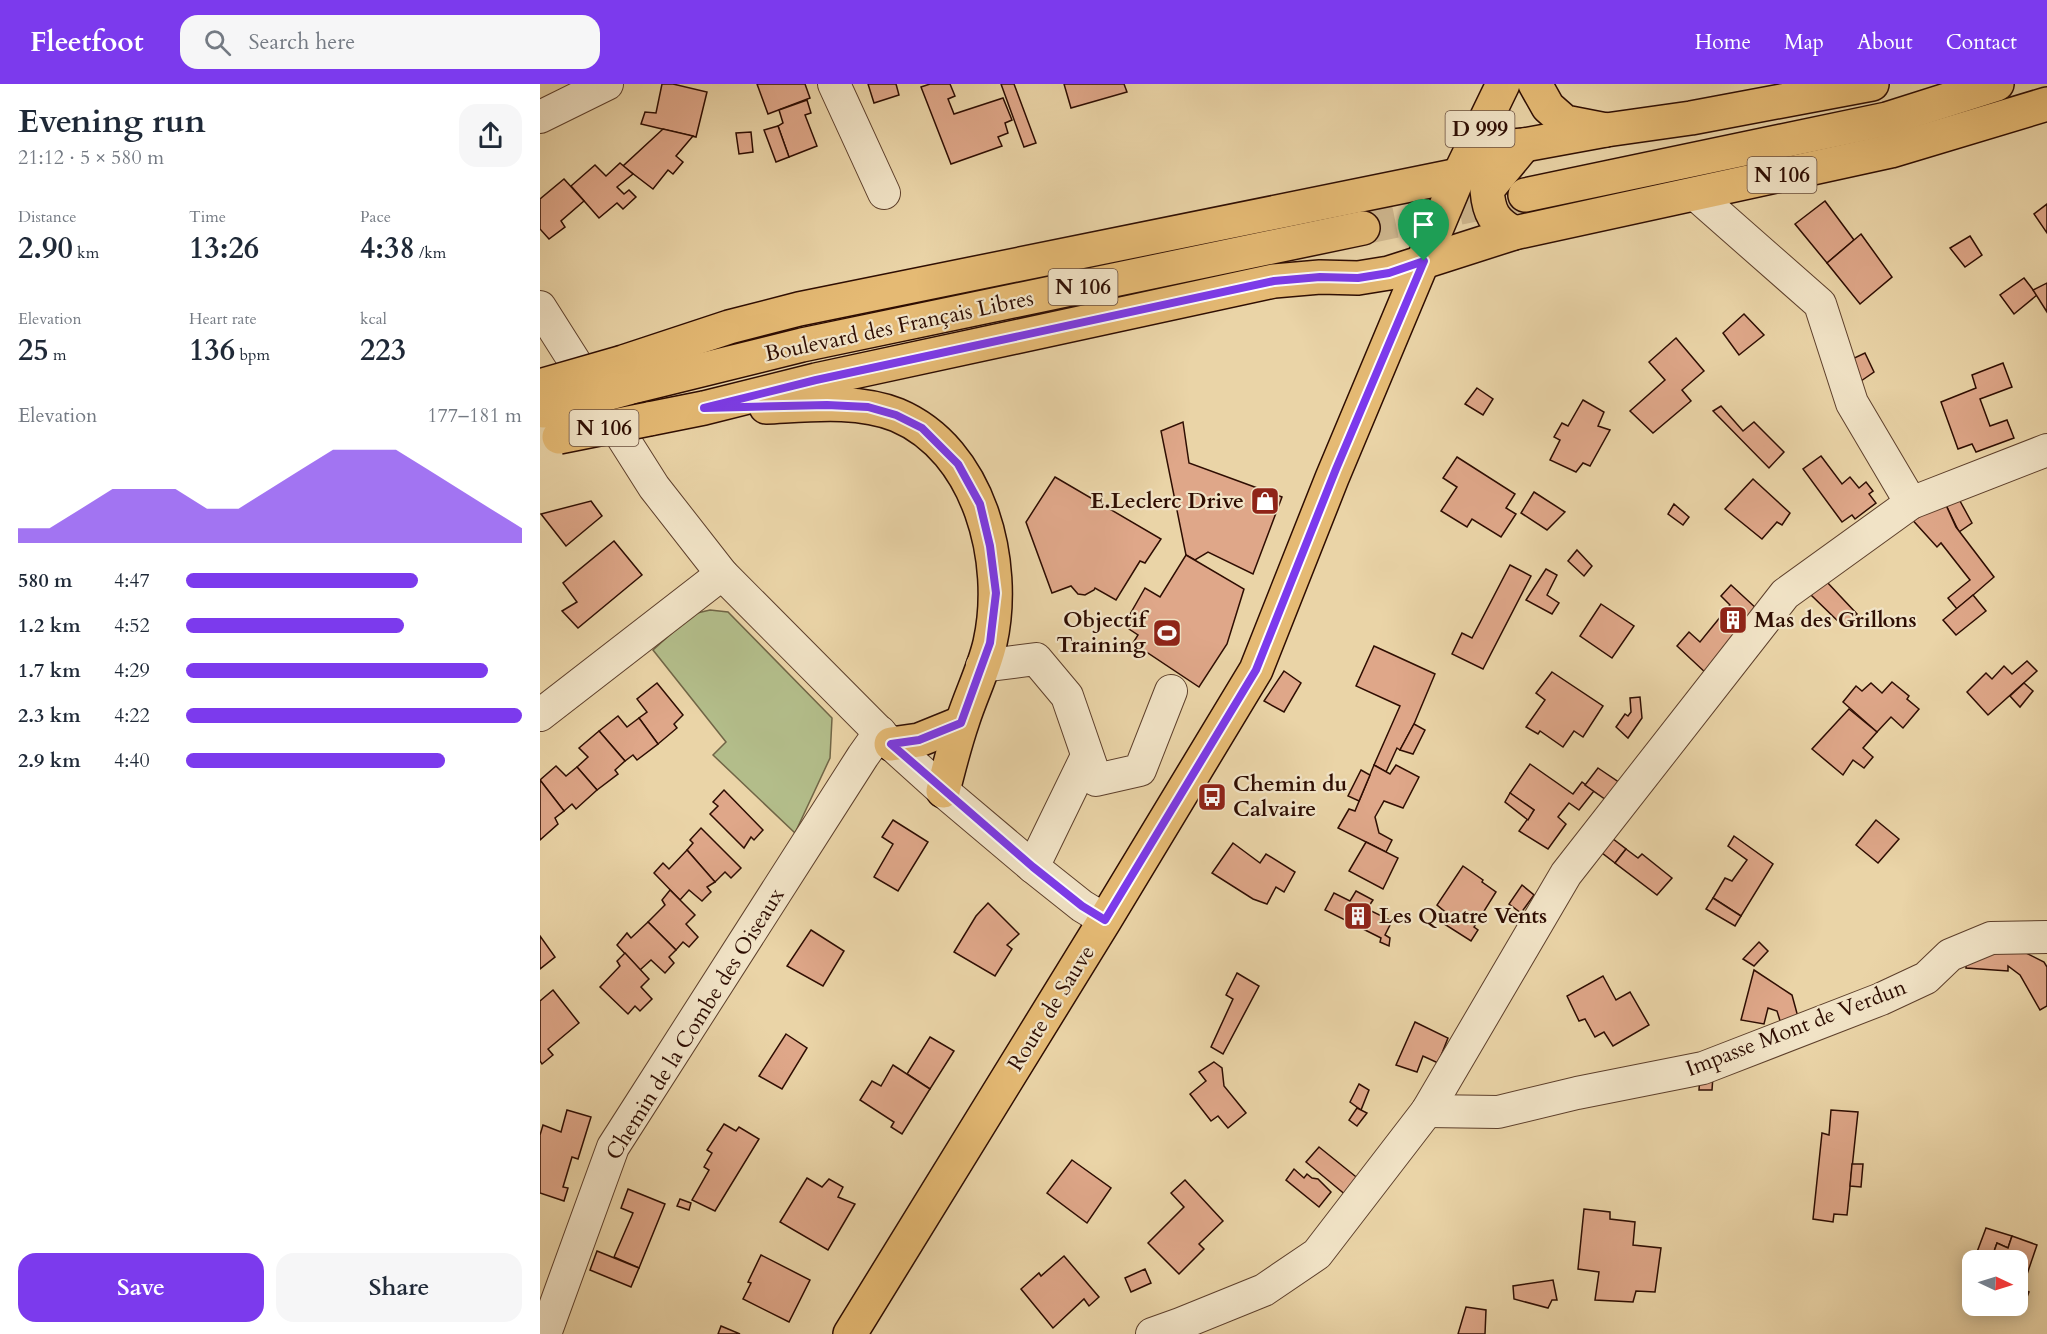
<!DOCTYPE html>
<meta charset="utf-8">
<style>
:root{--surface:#fff;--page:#f6f6f7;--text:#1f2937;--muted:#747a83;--accent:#7c3aed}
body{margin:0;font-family:Cardo,serif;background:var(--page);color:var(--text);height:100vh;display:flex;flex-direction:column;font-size:22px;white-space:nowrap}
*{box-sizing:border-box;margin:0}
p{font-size:20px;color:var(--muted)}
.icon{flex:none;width:33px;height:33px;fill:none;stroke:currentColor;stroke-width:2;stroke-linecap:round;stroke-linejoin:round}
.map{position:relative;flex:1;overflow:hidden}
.sheet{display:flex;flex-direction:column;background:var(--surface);width:540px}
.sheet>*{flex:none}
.needle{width:39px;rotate:94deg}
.fabs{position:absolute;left:1422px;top:1166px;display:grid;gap:12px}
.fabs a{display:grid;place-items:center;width:66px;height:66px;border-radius:12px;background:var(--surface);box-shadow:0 3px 15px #0003;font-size:30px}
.pin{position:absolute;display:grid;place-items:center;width:51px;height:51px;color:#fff;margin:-62px -26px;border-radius:50% 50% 50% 0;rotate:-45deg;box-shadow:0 0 6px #0007}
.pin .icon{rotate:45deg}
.round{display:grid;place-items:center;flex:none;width:63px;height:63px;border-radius:18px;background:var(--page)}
.overview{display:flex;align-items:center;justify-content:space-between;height:102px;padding:0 18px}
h1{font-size:33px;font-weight:800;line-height:45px}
.figures{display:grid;grid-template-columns:repeat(3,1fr);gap:9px;height:102px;padding:6px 18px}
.figures div{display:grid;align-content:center}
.figures b{font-size:30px;font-weight:800}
.figures small{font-size:16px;font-weight:400}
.figures p{font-size:16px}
.chart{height:168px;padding:12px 18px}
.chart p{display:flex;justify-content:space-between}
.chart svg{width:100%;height:108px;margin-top:6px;fill:var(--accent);opacity:.7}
.action{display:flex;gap:12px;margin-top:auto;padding:12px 18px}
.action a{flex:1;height:69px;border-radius:18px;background:var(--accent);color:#fff;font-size:24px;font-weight:800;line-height:69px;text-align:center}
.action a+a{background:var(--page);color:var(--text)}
ul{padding:0 18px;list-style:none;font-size:20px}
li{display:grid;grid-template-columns:96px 72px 1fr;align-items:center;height:45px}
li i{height:15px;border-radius:8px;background:var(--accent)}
header{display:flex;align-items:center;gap:36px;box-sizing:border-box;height:84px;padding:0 30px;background:var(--accent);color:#fff}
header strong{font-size:28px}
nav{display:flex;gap:33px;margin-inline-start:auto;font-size:21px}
.search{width:420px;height:54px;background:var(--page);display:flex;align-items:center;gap:15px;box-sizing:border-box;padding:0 21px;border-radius:18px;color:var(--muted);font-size:22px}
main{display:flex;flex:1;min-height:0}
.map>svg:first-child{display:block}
.green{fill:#b3bd8a;stroke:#706546;stroke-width:1.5}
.building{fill:#dfa789;stroke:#2e0d02;stroke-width:1.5}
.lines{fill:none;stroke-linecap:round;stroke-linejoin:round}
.major-tunnel{stroke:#ceb68e;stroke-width:33;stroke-dasharray:33 16;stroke-linecap:butt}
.minor-casing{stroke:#5d3f2b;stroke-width:34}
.major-casing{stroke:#2e0d02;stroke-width:36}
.minor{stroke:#f1e3c6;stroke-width:32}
.major{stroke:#e5ba74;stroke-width:33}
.major-bridge-casing{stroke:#2e0d02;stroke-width:36;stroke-linecap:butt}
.major-bridge{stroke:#e5ba74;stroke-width:33}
.route-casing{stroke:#fff;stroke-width:12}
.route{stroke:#7c3aed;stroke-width:8}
.labels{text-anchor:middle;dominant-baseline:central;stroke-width:4.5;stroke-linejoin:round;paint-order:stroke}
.shield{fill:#f1e3c6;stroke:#684d3d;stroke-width:1.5}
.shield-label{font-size:21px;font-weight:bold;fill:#2e0d02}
.street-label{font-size:22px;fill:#2e0d02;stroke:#f1e3c6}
.poi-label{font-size:22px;font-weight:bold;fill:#2e0d02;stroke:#f1e3c6;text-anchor:start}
</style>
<header>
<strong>Fleetfoot</strong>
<div class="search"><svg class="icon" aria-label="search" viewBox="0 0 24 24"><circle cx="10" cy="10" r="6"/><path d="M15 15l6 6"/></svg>Search here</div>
<nav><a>Home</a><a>Map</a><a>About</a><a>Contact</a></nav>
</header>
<main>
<section class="sheet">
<div class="overview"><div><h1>Evening run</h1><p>21:12 · 5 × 580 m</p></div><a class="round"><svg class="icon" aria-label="share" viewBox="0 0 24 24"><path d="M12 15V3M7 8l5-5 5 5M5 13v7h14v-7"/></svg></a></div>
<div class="figures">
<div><p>Distance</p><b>2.90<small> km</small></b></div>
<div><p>Time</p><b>13:26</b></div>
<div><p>Pace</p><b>4:38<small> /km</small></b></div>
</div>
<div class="figures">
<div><p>Elevation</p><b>25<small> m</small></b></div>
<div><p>Heart rate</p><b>136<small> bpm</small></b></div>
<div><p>kcal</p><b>223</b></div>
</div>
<div class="chart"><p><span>Elevation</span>177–181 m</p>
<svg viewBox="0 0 160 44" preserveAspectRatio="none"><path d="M0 44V38L10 38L20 30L30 22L40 22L50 22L60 30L70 30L80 22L90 14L100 6L110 6L120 6L130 14L140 22L150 30L160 38V44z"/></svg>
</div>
<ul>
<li><b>580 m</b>4:47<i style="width:69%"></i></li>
<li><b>1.2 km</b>4:52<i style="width:65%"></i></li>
<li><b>1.7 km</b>4:29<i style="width:90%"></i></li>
<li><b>2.3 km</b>4:22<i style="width:100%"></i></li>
<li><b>2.9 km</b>4:40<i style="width:77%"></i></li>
</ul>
<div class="action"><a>Save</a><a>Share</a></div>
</section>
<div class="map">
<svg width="1507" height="1250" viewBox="0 0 1507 1250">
<rect width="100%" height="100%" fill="#ead4a7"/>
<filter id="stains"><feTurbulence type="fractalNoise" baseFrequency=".00333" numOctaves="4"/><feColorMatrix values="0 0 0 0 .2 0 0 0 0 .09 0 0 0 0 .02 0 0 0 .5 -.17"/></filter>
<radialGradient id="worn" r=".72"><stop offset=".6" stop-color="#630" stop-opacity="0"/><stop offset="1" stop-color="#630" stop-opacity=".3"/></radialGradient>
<!-- green -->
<path class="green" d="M170 526 188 528 292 634 290 674 255 749 173 671 186 658 113 566 153 530Z"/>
<!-- building -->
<g class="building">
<path d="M122 0H133L167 8 156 53 101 40 105 28 116 29Z"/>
<path d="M217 0H265L270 14 228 30Z"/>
<path d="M328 0H356L359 11 334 19Z"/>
<path d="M390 0H410L415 12 408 15 414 30 463 14 472 36 465 39 468 49 458 53 462 62 411 80 381 3Z"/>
<path d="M461 0H474L496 59 484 63Z"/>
<path d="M524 0H584L587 8 531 24Z"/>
<path d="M267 16 271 29 265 31 277 62 249 73 238 42 243 39 239 26Z"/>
<path d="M238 42 249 73 236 78 224 46Z"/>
<path d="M123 45 153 52 136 72 143 78 133 90 128 86 113 105 83 82Z"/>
<path d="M211 48 213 68 199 70 196 49Z"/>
<path d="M80 79 93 90 77 103 84 110 89 106 96 113 83 125 77 119 59 134 31 102 55 81 66 92Z"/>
<path d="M24 95 44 117 21 137 25 143 9 155 0 145V115Z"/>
<path d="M1285 117 1314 156 1287 179 1255 140Z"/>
<path d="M1507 120V149L1494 130Z"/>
<path d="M1321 150 1352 193 1320 220 1287 179Z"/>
<path d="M1430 152 1442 171 1425 183 1410 164Z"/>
<path d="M1484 194 1497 211 1474 230 1460 211Z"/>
<path d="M1507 199V228L1493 206Z"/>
<path d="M1204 230 1224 251 1199 271 1183 249Z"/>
<path d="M1136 254 1164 287 1142 306 1151 317 1113 349 1090 327 1125 296 1109 278Z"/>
<path d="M1325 269 1334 288 1321 297 1310 276Z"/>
<path d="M1463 279 1472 303 1440 315 1450 342 1467 336 1474 354 1436 368 1432 360 1418 365 1401 318 1436 304 1432 291Z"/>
<path d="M937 304 953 315 943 331 925 320Z"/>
<path d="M1043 316 1064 328 1058 342 1070 346 1050 382 1043 379 1036 388 1010 376 1020 356 1014 353 1022 339 1028 342Z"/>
<path d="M1181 322 1203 347 1214 338 1244 368 1229 384 1173 327Z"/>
<path d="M643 338 649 379 742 413 713 490 668 468 655 476 646 471 621 347Z"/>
<path d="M1281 372 1302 400 1310 393 1319 404 1326 398 1333 407 1329 410 1336 419 1315 435 1312 431 1302 438 1263 385Z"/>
<path d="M917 373 975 410 966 424 976 430 961 453 932 435 927 443 901 427 917 403 903 394Z"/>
<path d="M515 393 621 455 605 479 600 477 576 516 555 504 554 506 545 511 538 510 531 502 512 509 486 438Z"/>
<path d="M1213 395 1250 429 1242 441 1237 438 1222 455 1185 425Z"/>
<path d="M994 408 1025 428 1007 446 981 429Z"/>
<path d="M51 417 62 432 26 462 1 430Z"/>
<path d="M1420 417 1432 439 1419 448 1405 419Z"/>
<path d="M1405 419 1416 443 1454 493 1417 525 1408 514 1430 496 1401 459 1397 463 1368 431Z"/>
<path d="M1134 420 1149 433 1143 441 1128 430Z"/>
<path d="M74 457 102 491 38 544 22 527 37 518 23 499Z"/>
<path d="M1037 466 1052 482 1044 492 1028 477Z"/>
<path d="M646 471 704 505 687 560 659 603 593 559 598 551 589 545 593 535 589 532 605 504 620 513Z"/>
<path d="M970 481 991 492 943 585 912 570 922 549 932 554Z"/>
<path d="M1006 485 1017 491 1007 511 1019 519 1012 530 986 516Z"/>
<path d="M1286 497 1317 530 1303 542 1271 511Z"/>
<path d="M1191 501 1217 525 1168 591 1137 562 1149 548 1160 558 1190 521 1181 512Z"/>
<path d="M1433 511 1446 527 1416 551 1403 536Z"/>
<path d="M1061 520 1094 542 1072 574 1040 552Z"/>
<path d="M834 562 895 590 874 640 860 666 857 664 846 688 834 681 860 622 816 602Z"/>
<path d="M1487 577 1497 587 1448 631 1427 608 1446 589 1452 595 1464 582 1472 590Z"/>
<path d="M744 587 761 599 744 628 724 617Z"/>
<path d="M1012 588 1063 622 1043 653 1034 647 1023 663 1000 647 998 650 986 643 1005 616 996 609Z"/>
<path d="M1352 598 1369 612 1367 615 1379 625 1363 644 1351 633 1337 648 1303 618 1316 602 1322 607 1331 599 1342 609Z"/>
<path d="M117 599 143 631 134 640 137 644 118 660 99 634 107 628 97 615Z"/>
<path d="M1484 599 1493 607 1480 623 1470 612Z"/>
<path d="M1100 613 1102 634 1088 654 1076 643 1085 630 1088 632 1091 628 1090 614Z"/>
<path d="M1309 625 1337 648 1323 664 1333 673 1324 684 1313 676 1303 691 1272 665Z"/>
<path d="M78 632 87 643 99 634 118 660 97 676 93 671 85 677 59 647Z"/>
<path d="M874 640 885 646 873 670 860 666Z"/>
<path d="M59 647 85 677 75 686 78 690 57 706 37 683 48 673 39 664Z"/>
<path d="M990 680 1033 710 1042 698 1054 707 1039 726 1029 719 1018 733 1026 740 1008 765 979 747 994 726 970 709Z"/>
<path d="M834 681 850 690 856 681 879 693 863 724 844 717 835 733 839 749 852 756 846 768 798 744 809 725 815 727Z"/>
<path d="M16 682 26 692 37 683 57 706 36 725 32 720 24 727 0 696Z"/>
<path d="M1058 684 1083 701 1069 718 1045 701Z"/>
<path d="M821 686 830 691 819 717 808 712Z"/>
<path d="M0 696 24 727 15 734 18 740 0 756Z"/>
<path d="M184 706 223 746 214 756 211 753 204 764 170 730 178 722 173 718Z"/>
<path d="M970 709 994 726 988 736 965 718Z"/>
<path d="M353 736 388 758 358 807 334 793 353 760 342 753Z"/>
<path d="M1336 736 1359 755 1338 779 1316 761Z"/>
<path d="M161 744 201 784 191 794 185 788 175 798 147 766 153 759 150 756Z"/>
<path d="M1068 751 1086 765 1075 779 1057 765Z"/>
<path d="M1194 752 1233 780 1201 832 1173 814 1185 794 1192 797 1207 776 1188 762Z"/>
<path d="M826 758 858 774 843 805 809 787Z"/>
<path d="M693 759 720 779 726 770 755 788 744 808 736 803 727 820 713 815 672 789Z"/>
<path d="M1086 765 1098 774 1102 770 1132 794 1117 811 1075 779Z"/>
<path d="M147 766 175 798 167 803 171 808 162 817 149 806 140 816 114 789 123 779 129 785Z"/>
<path d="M923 782 943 796 942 798 956 808 934 843 938 846 931 857 898 836 904 827 897 821Z"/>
<path d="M982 801 994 811 981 829 969 820Z"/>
<path d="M130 806 155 831 146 840 158 853 149 863 143 858 136 866 108 838 125 821 122 816Z"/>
<path d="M816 807 833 816 827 825 852 837 845 851 850 854 849 862 840 858 841 854 785 826 794 809 810 817Z"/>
<path d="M1173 814 1201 832 1195 842 1166 825Z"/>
<path d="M448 819 479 850 467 861 472 865 455 892 414 868 436 832Z"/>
<path d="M108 838 136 866 129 873 134 879 125 889 111 876 100 886 77 861 87 849 91 854Z"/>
<path d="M271 846 304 867 283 902 247 882Z"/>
<path d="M0 852 15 873 0 885Z"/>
<path d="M1219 858 1228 867 1214 882 1203 875Z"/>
<path d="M1468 860 1504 878 1507 883V922L1500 926 1480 891 1468 882V887L1426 884 1427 866Z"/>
<path d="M85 869 109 895 101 903 112 915 100 927 95 922 88 930 60 903 80 882 77 877Z"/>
<path d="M1214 886 1252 911 1258 933 1241 940 1237 927 1228 924 1224 940 1201 936Z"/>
<path d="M697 889 719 902 683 970 671 963 693 915 686 911Z"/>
<path d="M1063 892 1076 916 1090 908 1109 941 1073 962 1064 948 1055 953 1045 935 1039 937 1027 912Z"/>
<path d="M13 906 39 939 8 965 13 971 2 980 0 977V917Z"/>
<path d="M875 938 908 954 898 979 883 972 877 988 856 981Z"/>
<path d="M246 950 267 964 242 1005 219 992Z"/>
<path d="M390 953 414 967 390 1005 367 990Z"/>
<path d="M674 978 682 984 684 1002 706 1029 688 1044 678 1032 671 1037 650 1010 666 997 659 988Z"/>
<path d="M353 981 390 1005 362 1050 351 1043 354 1038 320 1016 332 997 341 1002Z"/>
<path d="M1160 991 1173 992 1172 1006H1159Z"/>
<path d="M819 1000 829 1006 821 1026 810 1018Z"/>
<path d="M817 1024 827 1029 817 1042 809 1036Z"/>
<path d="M27 1026 51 1033 38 1075 32 1073 23 1103 28 1104 24 1117 0 1109V1051L3 1041 21 1048Z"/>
<path d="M1291 1026 1318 1028 1307 1131 1294 1130 1293 1138 1273 1135 1282 1049 1289 1051Z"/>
<path d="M184 1040 196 1047 199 1043 219 1055 175 1127 152 1116 169 1086 164 1083 172 1069 167 1066Z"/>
<path d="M779 1063 820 1096 807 1112 766 1078Z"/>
<path d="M532 1076 571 1104 547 1139 507 1109Z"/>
<path d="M1312 1080H1323L1321 1103 1310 1102Z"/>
<path d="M754 1085 764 1094 767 1090 772 1094 778 1095 791 1108 779 1123 746 1096Z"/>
<path d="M267 1094 282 1103 289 1095 303 1103 298 1113 315 1120 288 1166 240 1138Z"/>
<path d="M645 1096 683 1137 659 1160 664 1165 639 1190 608 1159 644 1123 631 1109Z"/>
<path d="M88 1105 125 1120 99 1184 74 1173 93 1129 81 1124Z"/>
<path d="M140 1115 151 1119 149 1126 137 1122Z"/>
<path d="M1044 1125 1070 1128V1135L1095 1138 1093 1161 1121 1164 1115 1208 1096 1207 1093 1218 1055 1216 1059 1188 1038 1185Z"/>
<path d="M1446 1144 1472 1152 1468 1164 1457 1159 1451 1176H1434Z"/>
<path d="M1472 1152 1497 1161 1482 1205 1489 1208 1482 1226 1468 1221H1478V1176H1451L1457 1159 1468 1164Z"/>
<path d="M57 1167 99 1184 91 1203 50 1186Z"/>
<path d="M221 1171 270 1196 249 1238 203 1215 211 1199 208 1198Z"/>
<path d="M524 1172 559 1213 549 1222 544 1215 513 1244 481 1205 499 1189 501 1192Z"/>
<path d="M605 1185 611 1199 591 1208 585 1194Z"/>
<path d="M1013 1196 1017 1216H1012L1008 1224 974 1215 973 1202Z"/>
<path d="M926 1223 946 1226 945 1250H918Z"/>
<path d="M181 1242 200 1250H178Z"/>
</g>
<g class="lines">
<!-- major-tunnel -->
<path class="major-tunnel" d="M823 144 985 111"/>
<!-- minor casing -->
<g class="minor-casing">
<g id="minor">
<path d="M294 0 344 109"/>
<path d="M0 33 67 0"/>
<path d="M1155 110 1280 220 1312 319 1371 419"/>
<path d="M0 223 114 403 182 490 351 660 403 707 493 783 542 822 565 836"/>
<path d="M442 582 496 575 527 612 556 696 600 686 631 607"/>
<path d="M0 631 182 490"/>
<path d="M493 783 547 672"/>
<path d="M887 1027 958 1028 1037 1009 1163 984 1341 915 1386 894 1410 871 1451 854 1507 853"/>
<path d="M5 1250 73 1063 323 672 340 648"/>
<path d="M612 1250 640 1240 724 1206 777 1170 887 1027 1026 790 1245 510 1371 419 1507 366"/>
</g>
</g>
<!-- major casing -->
<g class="major-casing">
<g id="major">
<path d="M995 0 1008 23 1025 38 1066 46 1151 34 1332 0"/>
<path d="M985 111 1347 35 1457 0"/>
<path d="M974 149C954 138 949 129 947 106L984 61"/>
<path d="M83 278 189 243 259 225 919 91 957 63 984 61 1066 46"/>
<path d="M88 304 262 261 823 144"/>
<path d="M226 323C268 321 317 315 357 331 440 366 468 478 450 559 444 585 431 611 423 636 415 659 409 683 403 707"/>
<path d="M109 335 164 324 276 296 734 197 780 193 818 194 849 189 974 149 1351 67 1507 20"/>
<path d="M351 660 379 656 421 639"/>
<path d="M310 1250 565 836 716 586 792 394 919 91 963 0"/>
</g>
</g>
<!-- minor -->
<use href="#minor" class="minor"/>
<!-- major -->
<use href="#major" class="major"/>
<!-- major-bridge casing -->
<g class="major-bridge-casing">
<g id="major-bridge">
<path d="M0 302 83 278"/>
<path d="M3 327 88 304"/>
<path d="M19 353 109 335"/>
</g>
</g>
<!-- major-bridge -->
<use href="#major-bridge" class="major-bridge"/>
</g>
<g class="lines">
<!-- route casing -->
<g class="route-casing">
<path id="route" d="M884 177 796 385 716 586 565 836 542 822 493 783 351 660 379 656 421 639 450 559 456 509 450 462 440 420 418 380 382 344 356 331 328 323 287 321 164 324 276 296 734 197 780 193 818 194 849 189Z"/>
</g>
<!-- route -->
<use href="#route" class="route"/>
</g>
<!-- icons -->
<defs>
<g id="shop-square" transform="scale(1.5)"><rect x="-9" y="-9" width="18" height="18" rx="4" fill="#8f2418" stroke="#f1e3c6"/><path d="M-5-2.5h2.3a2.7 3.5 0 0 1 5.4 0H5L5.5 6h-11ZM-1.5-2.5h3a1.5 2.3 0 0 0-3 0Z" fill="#fff"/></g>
<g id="building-square" transform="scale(1.5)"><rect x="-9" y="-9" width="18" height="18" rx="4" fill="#8f2418" stroke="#f1e3c6"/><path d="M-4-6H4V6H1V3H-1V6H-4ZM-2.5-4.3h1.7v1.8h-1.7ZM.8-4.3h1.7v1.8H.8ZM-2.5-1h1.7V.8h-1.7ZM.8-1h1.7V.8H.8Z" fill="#fff"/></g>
<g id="stadium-square" transform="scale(1.5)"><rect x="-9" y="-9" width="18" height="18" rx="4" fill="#8f2418" stroke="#f1e3c6"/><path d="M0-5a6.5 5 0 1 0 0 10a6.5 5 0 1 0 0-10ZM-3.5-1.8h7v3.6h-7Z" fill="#fff"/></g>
<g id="bus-square" transform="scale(1.5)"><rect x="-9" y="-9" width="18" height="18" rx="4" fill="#8f2418" stroke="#f1e3c6"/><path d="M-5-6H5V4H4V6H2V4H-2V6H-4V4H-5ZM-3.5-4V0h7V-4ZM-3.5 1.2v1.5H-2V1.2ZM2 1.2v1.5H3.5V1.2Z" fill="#fff"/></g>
</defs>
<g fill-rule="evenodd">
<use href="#shop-square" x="725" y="417"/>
<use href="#building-square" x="1193" y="536"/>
<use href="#stadium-square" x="627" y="549"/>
<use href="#bus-square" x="672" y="713"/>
<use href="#building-square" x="818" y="832"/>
</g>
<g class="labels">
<!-- shield labels -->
<g class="shield">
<rect x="905.5" y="27" width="69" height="36" rx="4.5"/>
<rect x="1207.5" y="73" width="69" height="36" rx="4.5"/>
<rect x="508.5" y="185" width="69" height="36" rx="4.5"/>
<rect x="29.5" y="326" width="69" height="36" rx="4.5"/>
</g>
<g class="shield-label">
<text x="940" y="45">D 999</text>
<text x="1242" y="91">N 106</text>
<text x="543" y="203">N 106</text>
<text x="64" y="344">N 106</text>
</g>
<!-- street labels -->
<g class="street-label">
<text transform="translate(359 242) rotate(-12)">Boulevard des Français Libres</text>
<text transform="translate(511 924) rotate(-58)">Route de Sauve</text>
<text transform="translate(155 940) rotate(-58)">Chemin de la Combe des Oiseaux</text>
<text transform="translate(1256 944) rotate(-21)">Impasse Mont de Verdun</text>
</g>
<!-- poi labels -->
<g class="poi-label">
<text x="704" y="417" text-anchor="end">E.Leclerc Drive</text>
<text x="606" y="536" text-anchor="end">Objectif<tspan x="606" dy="25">Training</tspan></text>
<text x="1214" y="536">Mas des Grillons</text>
<text x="693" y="700">Chemin du<tspan x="693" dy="25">Calvaire</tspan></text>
<text x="839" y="832">Les Quatre Vents</text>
</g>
</g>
<rect width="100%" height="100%" filter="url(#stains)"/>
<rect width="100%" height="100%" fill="url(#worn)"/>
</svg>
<div class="fabs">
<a><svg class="needle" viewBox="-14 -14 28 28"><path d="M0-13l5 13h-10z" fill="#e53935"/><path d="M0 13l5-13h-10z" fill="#747a83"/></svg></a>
</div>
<div class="pin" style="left:884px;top:177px;background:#1e9e55"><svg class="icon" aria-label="arrive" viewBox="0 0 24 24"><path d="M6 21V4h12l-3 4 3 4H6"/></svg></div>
</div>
</main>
